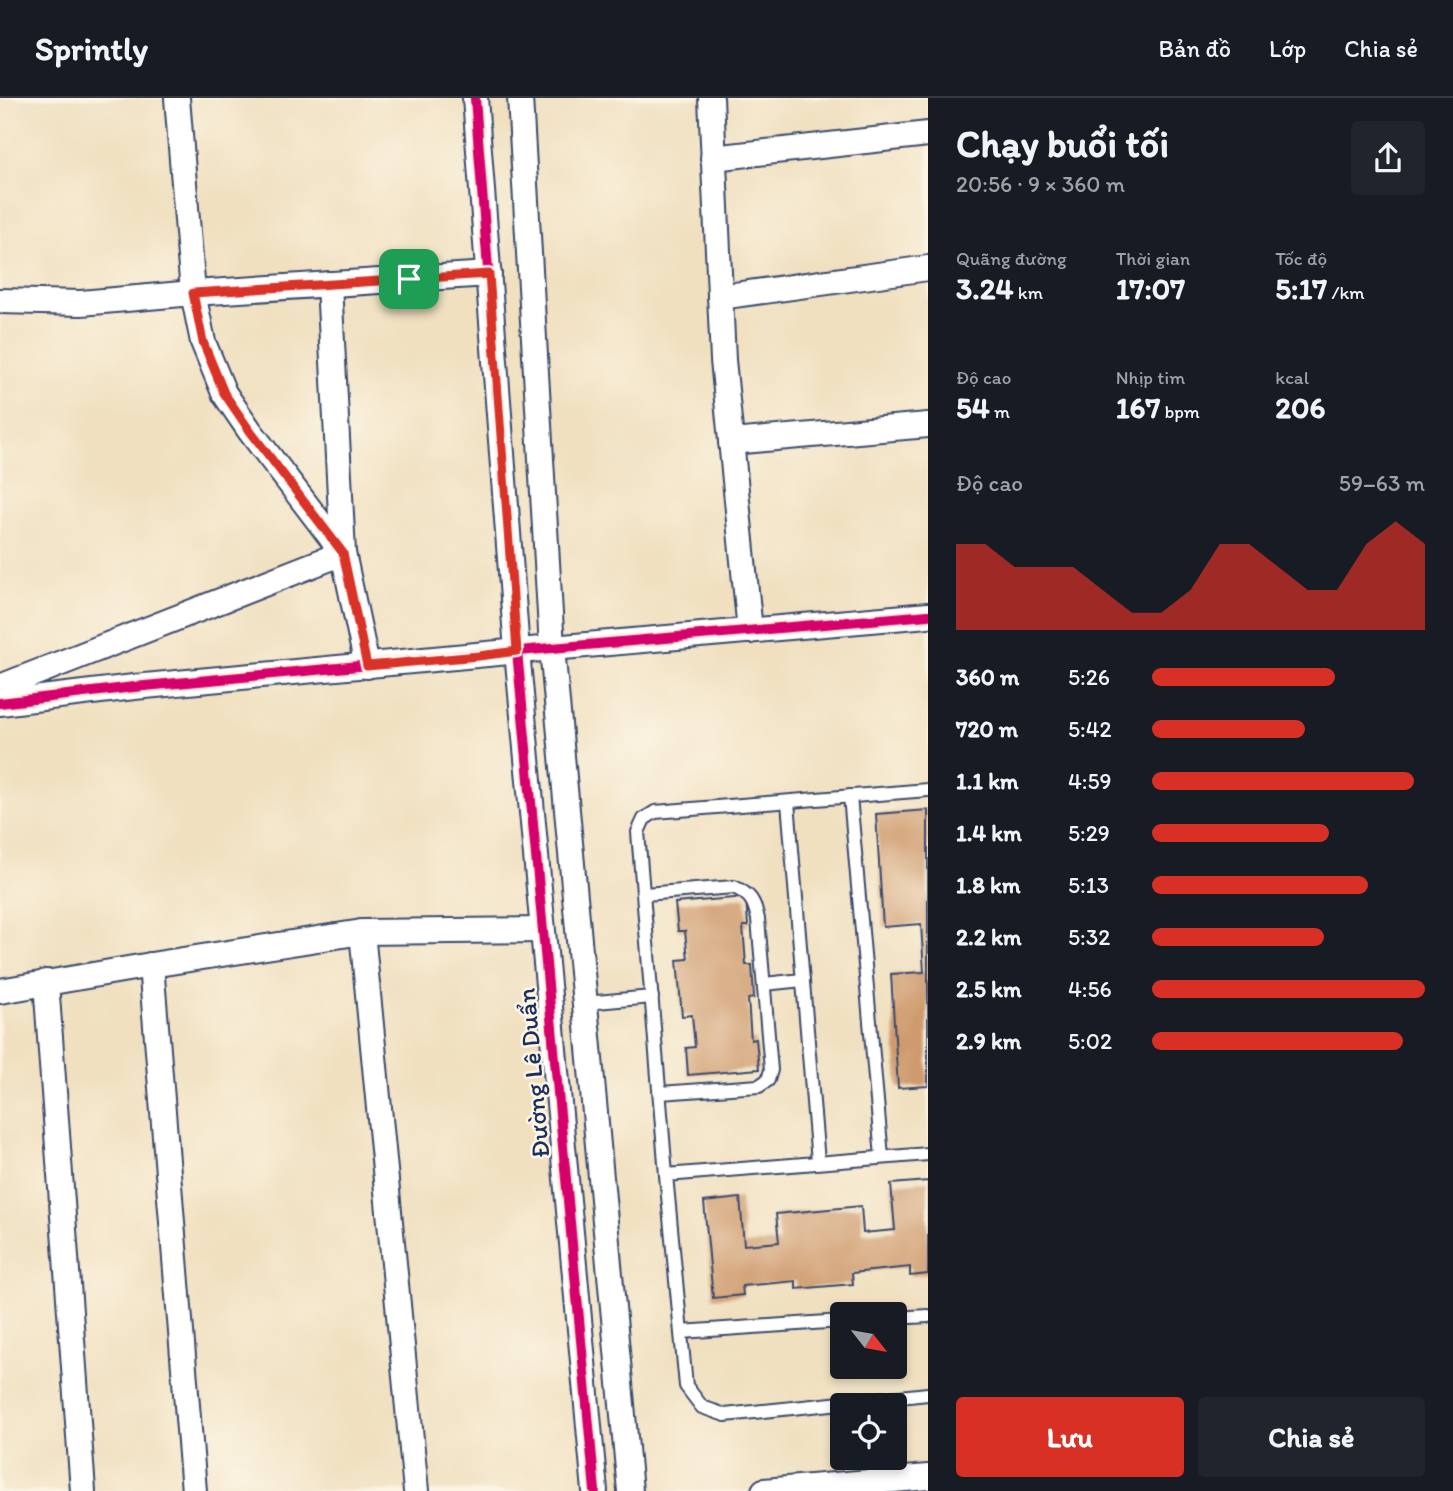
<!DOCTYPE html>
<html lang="vi">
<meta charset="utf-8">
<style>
:root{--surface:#171b24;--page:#20242c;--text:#f1f3f6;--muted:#9ea1a6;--line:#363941;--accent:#d93025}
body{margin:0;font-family:Itim,sans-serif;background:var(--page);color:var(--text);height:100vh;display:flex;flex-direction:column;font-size:26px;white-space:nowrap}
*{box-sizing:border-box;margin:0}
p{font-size:23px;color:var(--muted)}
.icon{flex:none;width:38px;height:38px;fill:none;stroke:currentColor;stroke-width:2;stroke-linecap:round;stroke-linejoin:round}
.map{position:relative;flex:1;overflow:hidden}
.drawer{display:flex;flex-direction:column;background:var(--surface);width:525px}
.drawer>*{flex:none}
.needle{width:46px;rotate:121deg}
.buttons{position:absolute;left:830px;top:1204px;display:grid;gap:14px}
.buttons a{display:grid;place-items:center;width:77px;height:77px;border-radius:7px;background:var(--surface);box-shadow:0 4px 10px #0003;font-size:35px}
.pin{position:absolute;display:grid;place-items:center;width:60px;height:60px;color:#fff;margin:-30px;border-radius:14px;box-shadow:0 4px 10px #0006}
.round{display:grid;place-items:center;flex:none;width:74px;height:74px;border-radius:7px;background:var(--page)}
.headline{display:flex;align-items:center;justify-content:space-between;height:119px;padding:0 28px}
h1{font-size:38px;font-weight:800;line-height:52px}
.metrics{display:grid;grid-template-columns:repeat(3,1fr);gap:10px;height:119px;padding:7px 28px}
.metrics div{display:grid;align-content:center}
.metrics b{font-size:30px;font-weight:800}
.metrics small{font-size:19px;font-weight:400}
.metrics p{font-size:19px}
.chart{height:196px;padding:14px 28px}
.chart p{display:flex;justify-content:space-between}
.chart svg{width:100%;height:126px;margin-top:7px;fill:var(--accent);opacity:.7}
.cta{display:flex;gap:14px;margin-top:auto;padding:14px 28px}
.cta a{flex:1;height:80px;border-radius:7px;background:var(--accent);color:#fff;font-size:28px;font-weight:800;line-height:80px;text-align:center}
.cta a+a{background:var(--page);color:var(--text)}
ul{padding:0 28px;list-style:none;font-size:23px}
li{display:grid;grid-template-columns:112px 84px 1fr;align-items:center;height:52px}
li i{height:18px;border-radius:9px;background:var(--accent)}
header{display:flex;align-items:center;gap:42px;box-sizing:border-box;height:98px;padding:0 35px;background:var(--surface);border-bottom:2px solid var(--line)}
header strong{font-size:33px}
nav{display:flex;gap:38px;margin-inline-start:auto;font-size:24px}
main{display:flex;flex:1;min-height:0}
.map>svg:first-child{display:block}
.building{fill:#cf9b6e}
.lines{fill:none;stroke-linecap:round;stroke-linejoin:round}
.lane-casing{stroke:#3b4a6d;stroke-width:16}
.street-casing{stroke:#3b4a6d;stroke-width:28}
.lane{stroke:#fff;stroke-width:12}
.street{stroke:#fff;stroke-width:24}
.cycleway-casing{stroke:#fcf5e5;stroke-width:15}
.cycleway{stroke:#d6006c;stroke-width:10}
.route-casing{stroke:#fff;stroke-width:14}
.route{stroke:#d93025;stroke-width:9}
.labels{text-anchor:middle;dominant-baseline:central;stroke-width:5;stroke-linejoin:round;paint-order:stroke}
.street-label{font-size:26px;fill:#1b2f5e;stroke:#fcf5e5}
</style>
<header>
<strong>Sprintly</strong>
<nav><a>Bản đồ</a><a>Lớp</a><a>Chia sẻ</a></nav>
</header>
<main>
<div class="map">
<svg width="928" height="1393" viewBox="0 0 928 1393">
<rect width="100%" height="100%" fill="#fcf5e5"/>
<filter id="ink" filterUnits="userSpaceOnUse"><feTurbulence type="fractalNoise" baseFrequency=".0143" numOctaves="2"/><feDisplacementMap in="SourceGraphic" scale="14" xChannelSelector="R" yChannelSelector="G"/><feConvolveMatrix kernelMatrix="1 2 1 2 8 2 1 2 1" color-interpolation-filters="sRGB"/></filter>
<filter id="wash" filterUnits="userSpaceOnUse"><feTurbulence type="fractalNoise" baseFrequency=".00686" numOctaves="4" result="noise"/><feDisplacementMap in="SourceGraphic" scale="28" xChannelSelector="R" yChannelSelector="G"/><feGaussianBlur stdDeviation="1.57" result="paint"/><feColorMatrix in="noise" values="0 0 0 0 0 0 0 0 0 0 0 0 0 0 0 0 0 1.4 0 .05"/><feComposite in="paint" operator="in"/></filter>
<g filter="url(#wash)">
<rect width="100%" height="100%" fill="#f0e0c0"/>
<g id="blocks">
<!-- building -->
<g class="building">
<path d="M928 712V988L898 990 891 876 924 874 921 826 883 829 876 716Z"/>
<path d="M746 799 748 828H743L746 867H752L754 900 748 901 751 942 756 941 759 971 688 977 686 950 695 949 692 917 682 918 677 862 688 861 685 833H678L675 805Z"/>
<path d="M928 1083V1176L910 1178V1169L852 1175 853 1186 796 1191V1183L742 1188 743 1197 713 1200 704 1104 740 1100 744 1147 779 1144 776 1116 861 1108 863 1135 895 1132 891 1086Z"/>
</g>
</g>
</g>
<g filter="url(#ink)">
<use href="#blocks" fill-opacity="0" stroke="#3b4a6d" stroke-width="2"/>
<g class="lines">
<!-- lane casing -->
<g class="lane-casing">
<g id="lane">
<path d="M928 692 655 714 644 721 638 734 666 1077 686 1288 702 1309 725 1317 928 1296"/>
<path d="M850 698 882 1059"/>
<path d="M788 704 818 1064"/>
<path d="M644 796 734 789C751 797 754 803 758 821L771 972 768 982 759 988 660 995"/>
<path d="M764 886 803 882"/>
<path d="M585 905 652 899"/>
<path d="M666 1077 928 1056"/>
<path d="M894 1220 928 1218"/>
<path d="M681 1234 842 1223"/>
</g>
</g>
<!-- street casing -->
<g class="street-casing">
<g id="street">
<path d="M475 0 517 553 595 1393"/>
<path d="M520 0 552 550 630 1393"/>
<path d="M711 0 723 262 750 533"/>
<path d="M713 60 928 36"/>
<path d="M329 186 343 455 367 568"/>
<path d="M720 199 928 170"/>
<path d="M0 203 81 205 193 195 489 176"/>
<path d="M731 344 928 327"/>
<path d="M0 589 343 455 250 333 224 295 203 244 193 195 177 0"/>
<path d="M0 605 134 589 552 550 928 517"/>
<path d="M362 834 416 1393"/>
<path d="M151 867 194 1393"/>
<path d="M46 884 83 1393"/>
<path d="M0 893 151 867 362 834 542 832"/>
<path d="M764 1393 928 1379"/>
</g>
</g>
<!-- lane -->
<use href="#lane" class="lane"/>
<!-- street -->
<use href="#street" class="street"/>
<!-- cycleway casing -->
<g class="cycleway-casing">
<g id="cycleway">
<path d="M475 0 517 553 595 1393"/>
<path d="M0 605 134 589 552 550 928 517"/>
</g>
</g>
<!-- cycleway -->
<use href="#cycleway" class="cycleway"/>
</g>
</g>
<g class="lines" filter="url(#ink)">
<!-- route casing -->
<g class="route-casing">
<path id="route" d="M489 176 517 553 479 558 367 568 343 455 250 333 224 295 203 244 193 195Z"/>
</g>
<!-- route -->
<use href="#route" class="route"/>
</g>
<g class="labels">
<!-- street labels -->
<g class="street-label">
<text transform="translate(533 975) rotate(-95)">Đường Lê Duẩn</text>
</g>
</g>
</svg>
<div class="buttons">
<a><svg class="needle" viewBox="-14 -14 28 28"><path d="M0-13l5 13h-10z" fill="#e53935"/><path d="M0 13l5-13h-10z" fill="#9ea1a6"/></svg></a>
<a><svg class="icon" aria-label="locate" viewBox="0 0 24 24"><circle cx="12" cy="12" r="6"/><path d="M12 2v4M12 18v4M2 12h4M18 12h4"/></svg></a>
</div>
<div class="pin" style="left:409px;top:181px;background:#1e9e55"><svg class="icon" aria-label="arrive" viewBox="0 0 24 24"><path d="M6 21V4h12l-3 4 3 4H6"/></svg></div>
</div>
<section class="drawer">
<div class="headline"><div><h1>Chạy buổi tối</h1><p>20:56 · 9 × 360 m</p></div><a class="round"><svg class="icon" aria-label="share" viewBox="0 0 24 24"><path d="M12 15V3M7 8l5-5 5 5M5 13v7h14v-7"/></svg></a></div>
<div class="metrics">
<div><p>Quãng đường</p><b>3.24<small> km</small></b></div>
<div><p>Thời gian</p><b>17:07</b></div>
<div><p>Tốc độ</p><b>5:17<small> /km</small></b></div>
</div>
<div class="metrics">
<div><p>Độ cao</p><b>54<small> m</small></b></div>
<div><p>Nhịp tim</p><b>167<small> bpm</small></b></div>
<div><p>kcal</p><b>206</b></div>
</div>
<div class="chart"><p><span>Độ cao</span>59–63 m</p>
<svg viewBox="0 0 160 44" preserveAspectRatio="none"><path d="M0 44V14L10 14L20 22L30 22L40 22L50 30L60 38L70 38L80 30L90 14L100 14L110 22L120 30L130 30L140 14L150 6L160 14V44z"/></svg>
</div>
<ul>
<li><b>360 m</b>5:26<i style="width:67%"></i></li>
<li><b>720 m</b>5:42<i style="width:56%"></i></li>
<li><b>1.1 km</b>4:59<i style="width:96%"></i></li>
<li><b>1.4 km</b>5:29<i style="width:65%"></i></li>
<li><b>1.8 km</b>5:13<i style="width:79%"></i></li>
<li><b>2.2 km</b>5:32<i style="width:63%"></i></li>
<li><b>2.5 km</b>4:56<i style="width:100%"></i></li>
<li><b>2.9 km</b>5:02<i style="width:92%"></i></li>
</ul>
<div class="cta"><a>Lưu</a><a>Chia sẻ</a></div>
</section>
</main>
